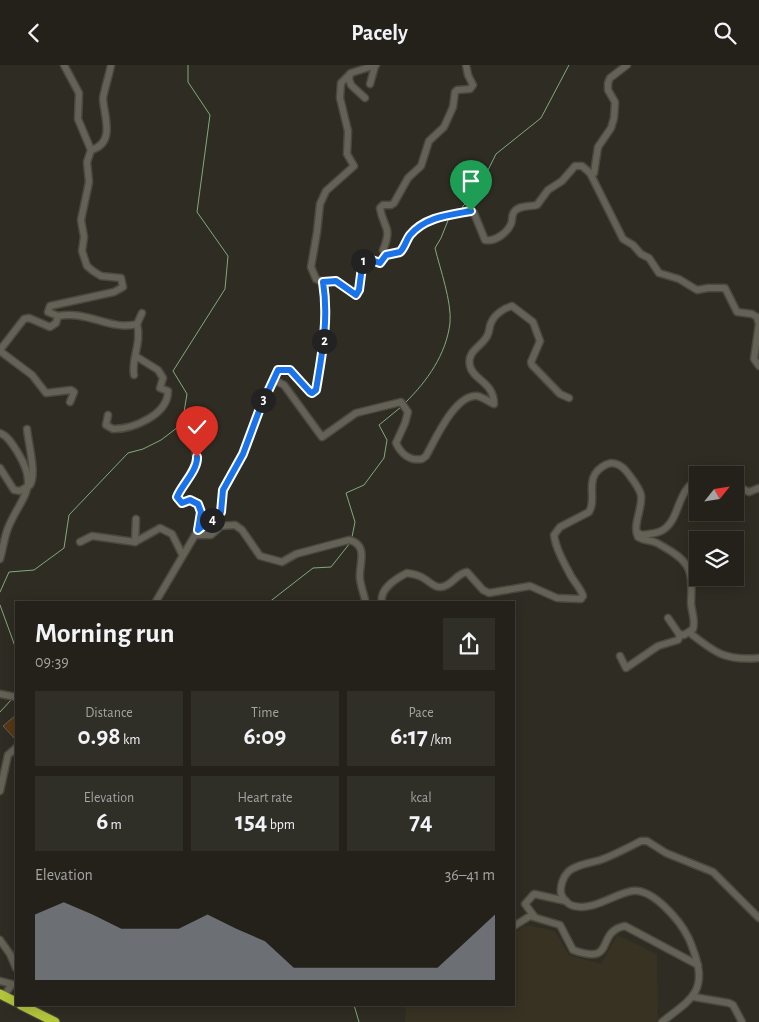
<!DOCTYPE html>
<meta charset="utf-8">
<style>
:root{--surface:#23211a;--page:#2f2e27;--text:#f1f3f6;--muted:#a3a3a2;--line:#403e39;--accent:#8c9099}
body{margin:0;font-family:"Alegreya Sans",sans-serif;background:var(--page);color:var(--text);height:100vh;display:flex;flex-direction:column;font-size:19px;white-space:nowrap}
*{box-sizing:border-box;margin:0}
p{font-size:16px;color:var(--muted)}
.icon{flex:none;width:28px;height:28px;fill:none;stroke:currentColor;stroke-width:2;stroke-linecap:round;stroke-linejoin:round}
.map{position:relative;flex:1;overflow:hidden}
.sheet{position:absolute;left:15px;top:536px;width:500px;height:405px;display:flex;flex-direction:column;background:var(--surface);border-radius:0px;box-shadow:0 2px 12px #0003,0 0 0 1px var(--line)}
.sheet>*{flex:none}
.needle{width:32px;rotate:60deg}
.buttons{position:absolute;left:689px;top:401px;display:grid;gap:10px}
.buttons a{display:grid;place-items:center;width:55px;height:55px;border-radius:0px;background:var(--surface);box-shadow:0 2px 12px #0003,0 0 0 1px var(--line);font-size:25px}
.pin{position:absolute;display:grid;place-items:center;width:42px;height:42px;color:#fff;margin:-51px -21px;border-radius:50% 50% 50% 0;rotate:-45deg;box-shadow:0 0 5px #0007}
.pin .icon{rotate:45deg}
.km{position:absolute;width:25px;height:25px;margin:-12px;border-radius:50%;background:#222;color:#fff;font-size:14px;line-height:25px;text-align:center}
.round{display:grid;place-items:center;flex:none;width:52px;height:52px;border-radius:0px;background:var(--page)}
.head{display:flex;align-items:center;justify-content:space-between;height:85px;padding:0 20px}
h1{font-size:28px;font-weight:700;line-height:38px}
.figures{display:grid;grid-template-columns:repeat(3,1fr);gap:8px;height:85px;padding:5px 20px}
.figures div{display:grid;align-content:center;border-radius:0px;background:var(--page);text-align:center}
.figures b{font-size:25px;font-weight:700}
.figures small{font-size:14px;font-weight:400}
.figures p{font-size:14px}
.chart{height:140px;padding:10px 20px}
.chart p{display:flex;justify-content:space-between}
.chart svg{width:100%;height:90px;margin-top:5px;fill:var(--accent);opacity:.7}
header{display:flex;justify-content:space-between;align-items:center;height:65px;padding:0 20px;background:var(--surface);font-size:22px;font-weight:700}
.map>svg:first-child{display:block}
.built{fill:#383223}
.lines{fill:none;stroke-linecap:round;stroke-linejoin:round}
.stream{stroke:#80aa7c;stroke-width:1}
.building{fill:#573714;stroke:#685f57}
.minor-casing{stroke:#4b4840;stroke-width:9}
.highway-casing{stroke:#4b4840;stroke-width:11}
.minor{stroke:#646156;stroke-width:6}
.highway{stroke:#b2c53b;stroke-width:9}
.route-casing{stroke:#fff;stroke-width:10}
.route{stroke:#1a73e8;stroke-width:6}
</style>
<header><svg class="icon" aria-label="back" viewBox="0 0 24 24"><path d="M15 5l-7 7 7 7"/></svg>Pacely<svg class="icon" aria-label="search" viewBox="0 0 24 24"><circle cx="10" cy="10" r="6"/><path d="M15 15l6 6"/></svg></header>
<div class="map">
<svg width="759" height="957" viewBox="0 0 759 957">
<rect width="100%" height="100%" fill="#2f2c23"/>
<!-- built -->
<path class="built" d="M526 860 555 866 569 890 601 899 617 870 657 889 658 957H405L406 940H514V868Z"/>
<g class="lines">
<!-- stream -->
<g class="stream">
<path d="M462 144 463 141 485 119 488 105 496 89 541 53 569 0"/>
<path d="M406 337C427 316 446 290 450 258 452 237 440 204 435 183L441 173 449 153"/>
<path d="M352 472 355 457 346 428 364 420 384 393 387 375 379 360 401 342"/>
<path d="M0 527 9 507 34 505 64 483 69 450 128 388 143 384 161 375 182 359 187 329 173 306 225 224 228 191 197 147 210 50 188 17V0"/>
<path d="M268 538 313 503 331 502 350 478"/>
<path d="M0 540 16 584"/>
<path d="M0 647 12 634"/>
<path d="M354 940 359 957"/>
</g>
</g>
<!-- building -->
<path class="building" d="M16 650V675L3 661Z"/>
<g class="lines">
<!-- minor casing -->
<g class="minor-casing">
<g id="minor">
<path d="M350 9 349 14 351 20 365 33"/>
<path d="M370 19 375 1"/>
<path d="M91 85C116 78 104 51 103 34 103 29 110 7 111 0"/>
<path d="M590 108H594L598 82 611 63 614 53 615 37 608 25V18L610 13 627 0"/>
<path d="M386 190 383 185C393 161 383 163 380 143L383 140H391L394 138 408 113 421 101 429 76 444 62 453 42 455 27 457 25 470 24 473 20 468 10 466 0"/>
<path d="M323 217 316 214 311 202 317 167 320 139 326 126 354 101 347 89 348 66 340 33 341 18 351 8 376 0"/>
<path d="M58 251C88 245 110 266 137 259L142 248"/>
<path d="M0 285 24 254 29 253 50 262 56 258 58 251 48 247 50 241 114 227 123 222 121 213 101 211 93 206 87 201 82 186 84 172 81 155 89 117 87 97 91 85 78 54 79 28 64 0"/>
<path d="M0 286 32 310 46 328 71 325 74 327 70 337"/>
<path d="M134 310C131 294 142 278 137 259"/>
<path d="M274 315 284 320 322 372 356 348 401 337 408 347 405 358 396 378C401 389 410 396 422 394L426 391C435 375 455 329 477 331 483 332 489 337 494 339 494 317 473 315 470 301 466 285 484 281 488 269 490 265 489 261 491 258 494 250 504 243 512 241L533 257 540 276 531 297 532 300 560 329 569 333"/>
<path d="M108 350 106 360 113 364C133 364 168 350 168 326L160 323 163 313 158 305 137 292"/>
<path d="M0 368C8 371 13 380 18 388 40 424 21 431 8 463 4 473 3 484 0 494"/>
<path d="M195 384 197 397 177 432 182 438 190 435 198 439 201 447 198 465"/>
<path d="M0 403 14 425 20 426 30 420C37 409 28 377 27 364"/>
<path d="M735 420 749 427 759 423"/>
<path d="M637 467 641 470C648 469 655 469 661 466 681 456 676 424 698 415"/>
<path d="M195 470H211L221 461 235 460 242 465 260 491 282 497 296 489 349 475C370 480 358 501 360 514 361 522 364 530 366 538"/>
<path d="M80 477 92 471 135 477 160 463 172 469 182 489"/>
<path d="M135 477 136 454"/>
<path d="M155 538 198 465 221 447 223 425 243 389 259 346 278 305H290L310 327 312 328 316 325C322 289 329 254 323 217L336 216 356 230 359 225 363 194 366 193 380 198 386 190C411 187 402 174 419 161 434 150 454 149 471 146L474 148 485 175C495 177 507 168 511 159 513 155 511 151 514 147 519 140 529 142 537 140L548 125 562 116 575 101H582L590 108 623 174 633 180 641 189 649 193 659 208 679 214 697 225 708 223H725L737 247 752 249 757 252 759 259 754 294 759 301"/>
<path d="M382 538C379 524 397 513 407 508 411 509 415 509 419 511 429 514 435 527 447 520 455 516 457 509 467 507L483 525 489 528 530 521 557 533 581 534 583 531C581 524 575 518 571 511 564 498 556 484 554 470L560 462 589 447C596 436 588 420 595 409 598 404 605 399 611 398 618 398 623 402 627 407 632 414 639 422 641 430 643 443 632 460 638 472 644 476 651 475 657 478 689 496 693 501 691 537 691 546 696 555 693 564L684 570 679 569 668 553"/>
<path d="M690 568C715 588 726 596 759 593"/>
<path d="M620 591 626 603 658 581 678 575 680 571 679 569"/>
<path d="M0 629 16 632"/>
<path d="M0 726 8 690 16 683"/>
<path d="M534 851 525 839 534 829 566 836"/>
<path d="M514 861 530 851 560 860 573 885C618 901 594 867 625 861L698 900"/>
<path d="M0 875 10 889 16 903"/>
<path d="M0 916 12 919 4 931"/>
<path d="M694 932 729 938 733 940 742 957"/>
<path d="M662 957C688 936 708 928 695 890 693 884 691 878 688 872 680 856 653 823 632 826 614 829 593 846 574 841 568 840 562 833 561 828 560 821 563 812 568 807 576 799 593 798 603 794 616 789 629 782 641 776H647L666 788 713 807 759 853"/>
</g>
</g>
<!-- highway casing -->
<g class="highway-casing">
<g id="highway">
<path d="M0 929 16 937"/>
<path d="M21 940 55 957"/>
</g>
</g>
<!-- minor -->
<use href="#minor" class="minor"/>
<!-- highway -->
<use href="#highway" class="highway"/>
</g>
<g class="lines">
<!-- route casing -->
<g class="route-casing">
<path id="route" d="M197 392C198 405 181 421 177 432L182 438 190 435 198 439 201 447 198 465 221 447 223 425 243 389 259 346 278 305H290L310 327 312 328 316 325C322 289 329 254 323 217L336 216 356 230 359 225 363 194 366 193 380 198 386 190 400 187C405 182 406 175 410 170 425 152 449 150 471 146"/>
</g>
<!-- route -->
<use href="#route" class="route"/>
</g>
</svg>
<div class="buttons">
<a><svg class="needle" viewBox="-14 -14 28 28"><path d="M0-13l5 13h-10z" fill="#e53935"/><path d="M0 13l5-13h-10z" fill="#a3a3a2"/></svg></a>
<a><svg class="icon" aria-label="layers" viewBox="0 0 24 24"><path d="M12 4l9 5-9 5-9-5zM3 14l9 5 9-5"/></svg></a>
</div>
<div class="pin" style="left:471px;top:146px;background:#1e9e55"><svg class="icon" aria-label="arrive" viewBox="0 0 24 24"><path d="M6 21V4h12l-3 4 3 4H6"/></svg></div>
<div class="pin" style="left:197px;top:392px;background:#d93025"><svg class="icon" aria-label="check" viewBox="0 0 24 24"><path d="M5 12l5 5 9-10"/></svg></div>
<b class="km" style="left:363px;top:196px">1</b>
<b class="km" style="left:324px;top:276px">2</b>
<b class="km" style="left:263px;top:335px">3</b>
<b class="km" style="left:212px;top:455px">4</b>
<section class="sheet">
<div class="head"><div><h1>Morning run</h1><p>09:39</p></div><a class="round"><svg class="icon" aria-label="share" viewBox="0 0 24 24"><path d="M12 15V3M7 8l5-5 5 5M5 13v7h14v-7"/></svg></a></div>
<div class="figures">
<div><p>Distance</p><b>0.98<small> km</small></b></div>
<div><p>Time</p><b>6:09</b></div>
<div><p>Pace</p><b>6:17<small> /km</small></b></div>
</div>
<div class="figures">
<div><p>Elevation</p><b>6<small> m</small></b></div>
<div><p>Heart rate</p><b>154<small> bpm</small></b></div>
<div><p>kcal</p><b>74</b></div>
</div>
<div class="chart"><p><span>Elevation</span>36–41 m</p>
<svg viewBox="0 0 160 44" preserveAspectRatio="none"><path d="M0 44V12L10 6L20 12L30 19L40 19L50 19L60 12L70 19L80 25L90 38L100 38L110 38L120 38L130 38L140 38L150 25L160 12V44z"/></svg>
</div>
</section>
</div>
